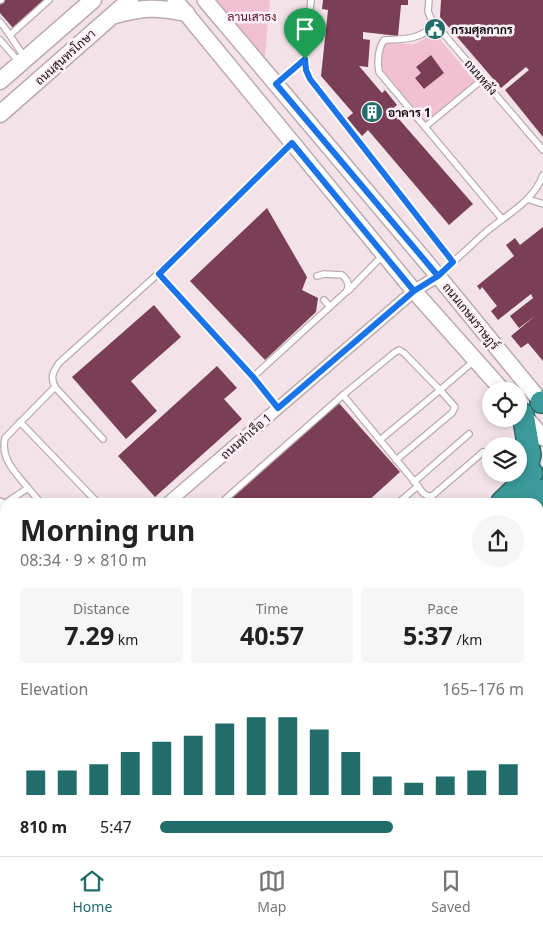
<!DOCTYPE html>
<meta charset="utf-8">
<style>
:root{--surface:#fff;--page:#f6f6f6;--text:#222;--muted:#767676;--line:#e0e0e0;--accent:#216d6c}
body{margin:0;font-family:"Noto Sans",Sarabun,sans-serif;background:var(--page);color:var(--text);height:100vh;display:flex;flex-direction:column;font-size:19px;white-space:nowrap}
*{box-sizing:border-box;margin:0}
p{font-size:16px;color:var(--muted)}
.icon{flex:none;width:28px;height:28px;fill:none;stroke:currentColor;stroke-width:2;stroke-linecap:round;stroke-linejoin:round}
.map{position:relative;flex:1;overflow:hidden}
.details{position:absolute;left:0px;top:498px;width:544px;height:359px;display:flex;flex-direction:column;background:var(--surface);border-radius:15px 15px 0 0;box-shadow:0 2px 8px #0003}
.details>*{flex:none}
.buttons{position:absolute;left:482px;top:382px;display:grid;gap:10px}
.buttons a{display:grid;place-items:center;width:45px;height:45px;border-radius:50%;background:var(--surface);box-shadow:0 2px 8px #0003;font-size:25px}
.pin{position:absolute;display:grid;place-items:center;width:42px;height:42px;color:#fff;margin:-51px -21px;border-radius:50% 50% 50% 0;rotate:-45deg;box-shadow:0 0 5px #0007}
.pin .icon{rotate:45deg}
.round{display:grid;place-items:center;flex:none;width:52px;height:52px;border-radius:26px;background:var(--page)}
.overview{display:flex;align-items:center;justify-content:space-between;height:85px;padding:0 20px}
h1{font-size:28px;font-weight:700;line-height:38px}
.stats{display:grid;grid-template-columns:repeat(3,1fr);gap:8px;height:85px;padding:5px 20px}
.stats div{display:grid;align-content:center;border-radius:5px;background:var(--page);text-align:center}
.stats b{font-size:25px;font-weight:700}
.stats small{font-size:14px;font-weight:400}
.stats p{font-size:14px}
.chart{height:140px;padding:10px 20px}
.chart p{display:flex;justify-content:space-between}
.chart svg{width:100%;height:90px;margin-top:5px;stroke:var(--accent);stroke-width:6}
ul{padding:0 20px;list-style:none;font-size:16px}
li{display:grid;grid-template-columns:80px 60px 1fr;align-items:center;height:38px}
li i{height:12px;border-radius:6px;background:var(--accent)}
.dock{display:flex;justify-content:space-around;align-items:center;height:70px;border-top:1px solid var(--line);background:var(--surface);font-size:14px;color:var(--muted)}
.dock a{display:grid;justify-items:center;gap:2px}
.dock .on{color:var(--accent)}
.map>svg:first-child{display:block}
.green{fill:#f1c1d1}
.building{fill:#7b3f55}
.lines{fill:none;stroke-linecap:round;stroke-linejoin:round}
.service-casing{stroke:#baabaf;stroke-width:8}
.minor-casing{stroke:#baabaf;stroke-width:14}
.tertiary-casing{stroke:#baabaf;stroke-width:18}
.secondary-casing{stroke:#baabaf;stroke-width:19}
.motorway-casing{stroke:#2e696a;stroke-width:24}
.service{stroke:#fff;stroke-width:5.5}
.minor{stroke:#fff;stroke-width:11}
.tertiary{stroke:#fff;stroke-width:15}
.secondary{stroke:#fff;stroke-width:16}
.motorway{stroke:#3c9a9a;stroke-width:21}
.rail{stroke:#2e2729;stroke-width:3;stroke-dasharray:9 9;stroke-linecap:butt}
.route-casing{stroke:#fff;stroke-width:10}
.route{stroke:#1a73e8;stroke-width:6}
.labels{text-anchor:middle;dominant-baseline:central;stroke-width:5;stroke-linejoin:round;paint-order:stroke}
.park-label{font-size:12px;fill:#5d0c33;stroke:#fff1f5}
.poi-label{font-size:12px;font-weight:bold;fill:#140e10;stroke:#fff1f5;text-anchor:start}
.street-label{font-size:12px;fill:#140e10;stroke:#fff1f5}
</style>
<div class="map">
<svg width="543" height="856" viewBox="0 0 543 856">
<rect width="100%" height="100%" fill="#f3e3e8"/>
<!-- green -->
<g class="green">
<path d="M215 0H270L265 57 216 1Z"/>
<path d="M433 34 438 37 475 81 427 123 383 71 380 58 383 48 387 43 415 44Z"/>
<path d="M97 851H197L199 856H99Z"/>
</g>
<!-- building -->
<g class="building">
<path d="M5 0H44L13 28 0 13V5Z"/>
<path d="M323 0H408V5H401L398 36 363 32V39L370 40 368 67 359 66 382 93 385 90 397 105 391 110 473 204 449 225 368 130 362 136 347 118 353 113 321 76 328 10 322 9Z"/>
<path d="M441 0H543V137L505 90 529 70 526 67 501 88 440 17Z"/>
<path d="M431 55 444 73 424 89 415 78 421 73 416 67Z"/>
<path d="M267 208 307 277 302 290 318 298 316 312 265 360 190 281Z"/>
<path d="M543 227V361L528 343 521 348 511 336 535 316 519 328 510 316 533 298 531 294 498 320 491 311 497 306 482 287 480 290 477 286 514 256 506 245 515 238 520 245Z"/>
<path d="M154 305 181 337 131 381 157 411 126 439 72 377Z"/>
<path d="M217 366 237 388 224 399 242 419 155 497 118 456Z"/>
<path d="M338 402 400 472 367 502H227Z"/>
<path d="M285 851H320L318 856H274Z"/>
<path d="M464 851H495L494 853 493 856H465Z"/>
</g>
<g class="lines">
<!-- service casing -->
<g class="service-casing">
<g id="service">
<path d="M0 0H1"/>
<path d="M311 0C309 25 300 56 310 79L453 262"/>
<path d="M429 0 428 11 431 19 543 150"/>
<path d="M0 22C10 33 15 45 25 57"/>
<path d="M436 25C417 40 407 39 384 40 378 49 377 62 379 72L502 219"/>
<path d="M11 34 49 0"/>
<path d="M0 40 20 63"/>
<path d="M277 84 305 59"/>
<path d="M425 127 483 79"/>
<path d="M527 199 543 204"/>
<path d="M159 273 253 377 278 408"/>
<path d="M439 274C455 261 470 246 486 232 506 215 534 201 543 175"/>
<path d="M348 291 383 255"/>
<path d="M324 300 330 307"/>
<path d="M253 377 346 292C350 286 348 280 342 275L324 274 317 276"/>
<path d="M343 395 418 486 399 502"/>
<path d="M20 422 97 502"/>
<path d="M103 439 55 387C50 377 53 372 59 363L159 273 292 143"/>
<path d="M380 440 440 390 455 407 452 413 396 460"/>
<path d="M414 482 469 434"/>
<path d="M418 486C422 492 425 497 432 496L483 452"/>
<path d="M28 488C16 473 0 459 5 438L55 387"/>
<path d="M7 502 28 488 40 502"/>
<path d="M222 502 343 395 394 353 399 350 404 353 440 390 475 360"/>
<path d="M0 706 5 702"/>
<path d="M40 851 43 856"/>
</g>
</g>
<!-- minor casing -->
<g class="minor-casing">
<g id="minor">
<path d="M169 502 414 291 438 276"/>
<path d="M0 504 5 509"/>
<path d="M0 650 5 645"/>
<path d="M539 687H543"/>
<path d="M539 842 543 844"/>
<path d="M364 851 373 856"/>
<path d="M344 856 346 851"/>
<path d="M431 856 433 851"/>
</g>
</g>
<!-- tertiary casing -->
<g class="tertiary-casing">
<g id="tertiary">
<path d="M175 0 414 291 503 391"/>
<path d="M205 0 438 276 543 404"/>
<path d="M523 414 543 438"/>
</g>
</g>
<!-- secondary casing -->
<g class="secondary-casing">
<g id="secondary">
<path d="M115 15C143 7 157 7 186 13"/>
<path d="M0 81 93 0"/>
<path d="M0 114 130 0"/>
</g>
</g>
<!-- motorway casing -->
<g class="motorway-casing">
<g id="motorway">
<path d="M541 402H543"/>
<path d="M523 414 530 455 523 482"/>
<path d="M502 502 532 473"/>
<path d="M530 502 543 490"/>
<path d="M539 537 543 533"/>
<path d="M539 567 543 564"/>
<path d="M0 804 5 802"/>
<path d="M0 846 5 843"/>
</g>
</g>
<!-- service -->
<use href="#service" class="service"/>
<!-- minor -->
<use href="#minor" class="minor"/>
<!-- tertiary -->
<use href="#tertiary" class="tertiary"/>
<!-- secondary -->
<use href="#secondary" class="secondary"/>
<!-- motorway -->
<use href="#motorway" class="motorway"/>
<!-- rail -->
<g class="rail">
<path d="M539 511 543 507"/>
<path d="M0 825 5 822"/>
</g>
</g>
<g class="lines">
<!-- route casing -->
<g class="route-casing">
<path id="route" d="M305 59 306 70 310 79 453 262 438 276 414 291 278 408 253 377 159 274 292 143 414 291 438 276 276 84 305 59"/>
</g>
<!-- route -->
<use href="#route" class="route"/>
</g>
<!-- icons -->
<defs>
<g id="civic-disc" transform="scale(1.125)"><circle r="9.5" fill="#216d6c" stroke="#fff1f5"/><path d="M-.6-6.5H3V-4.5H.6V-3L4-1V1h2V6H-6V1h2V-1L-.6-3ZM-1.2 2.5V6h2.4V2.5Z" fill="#fff"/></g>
<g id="building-disc" transform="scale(1.125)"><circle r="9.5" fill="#216d6c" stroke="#fff1f5"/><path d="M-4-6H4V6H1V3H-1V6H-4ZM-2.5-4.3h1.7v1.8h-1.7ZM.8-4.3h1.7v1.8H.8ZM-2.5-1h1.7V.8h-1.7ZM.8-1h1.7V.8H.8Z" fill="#fff"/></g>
</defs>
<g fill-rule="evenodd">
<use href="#civic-disc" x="435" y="29"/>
<use href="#building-disc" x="372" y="112"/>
</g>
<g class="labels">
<!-- park labels -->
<g class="park-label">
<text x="252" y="16">ลานเสาธง</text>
</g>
<!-- poi labels -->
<g class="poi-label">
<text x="451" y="29">กรมศุลกากร</text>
<text x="388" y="112">อาคาร 1</text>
</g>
<!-- street labels -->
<g class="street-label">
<text transform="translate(65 57) rotate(-42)">ถนนสุนทรโกษา</text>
<text transform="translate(481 77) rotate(49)">ถนนหลัง</text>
<text transform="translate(471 316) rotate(51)">ถนนเกษมราษฎร์</text>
<text transform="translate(246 436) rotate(-41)">ถนนท่าเรือ 1</text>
</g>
</g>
</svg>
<div class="buttons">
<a><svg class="icon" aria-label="locate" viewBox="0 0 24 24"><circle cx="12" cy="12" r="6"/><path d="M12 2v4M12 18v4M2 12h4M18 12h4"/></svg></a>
<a><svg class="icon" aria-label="layers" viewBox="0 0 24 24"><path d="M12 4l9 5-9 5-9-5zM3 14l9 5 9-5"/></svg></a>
</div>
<div class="pin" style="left:305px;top:59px;background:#1e9e55"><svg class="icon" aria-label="arrive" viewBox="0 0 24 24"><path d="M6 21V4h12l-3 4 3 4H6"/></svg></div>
<section class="details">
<div class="overview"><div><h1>Morning run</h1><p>08:34 · 9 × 810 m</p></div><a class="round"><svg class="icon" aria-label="share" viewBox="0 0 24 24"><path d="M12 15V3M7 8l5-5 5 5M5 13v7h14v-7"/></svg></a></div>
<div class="stats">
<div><p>Distance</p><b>7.29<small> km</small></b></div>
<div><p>Time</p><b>40:57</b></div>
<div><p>Pace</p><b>5:37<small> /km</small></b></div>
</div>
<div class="chart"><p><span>Elevation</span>165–176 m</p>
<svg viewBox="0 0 160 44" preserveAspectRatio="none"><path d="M5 44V32M15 44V32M25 44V29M35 44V23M45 44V18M55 44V15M65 44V9M75 44V6M85 44V6M95 44V12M105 44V23M115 44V35M125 44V38M135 44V35M145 44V32M155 44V29"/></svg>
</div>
<ul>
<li><b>810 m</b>5:47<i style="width:64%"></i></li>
</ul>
</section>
</div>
<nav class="dock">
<a class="on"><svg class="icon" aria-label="home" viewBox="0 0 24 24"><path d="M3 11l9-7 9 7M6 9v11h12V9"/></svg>Home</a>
<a><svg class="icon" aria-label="map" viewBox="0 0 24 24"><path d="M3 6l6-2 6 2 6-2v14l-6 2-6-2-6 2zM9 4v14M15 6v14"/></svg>Map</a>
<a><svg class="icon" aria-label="saved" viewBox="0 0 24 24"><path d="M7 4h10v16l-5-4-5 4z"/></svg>Saved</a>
</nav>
